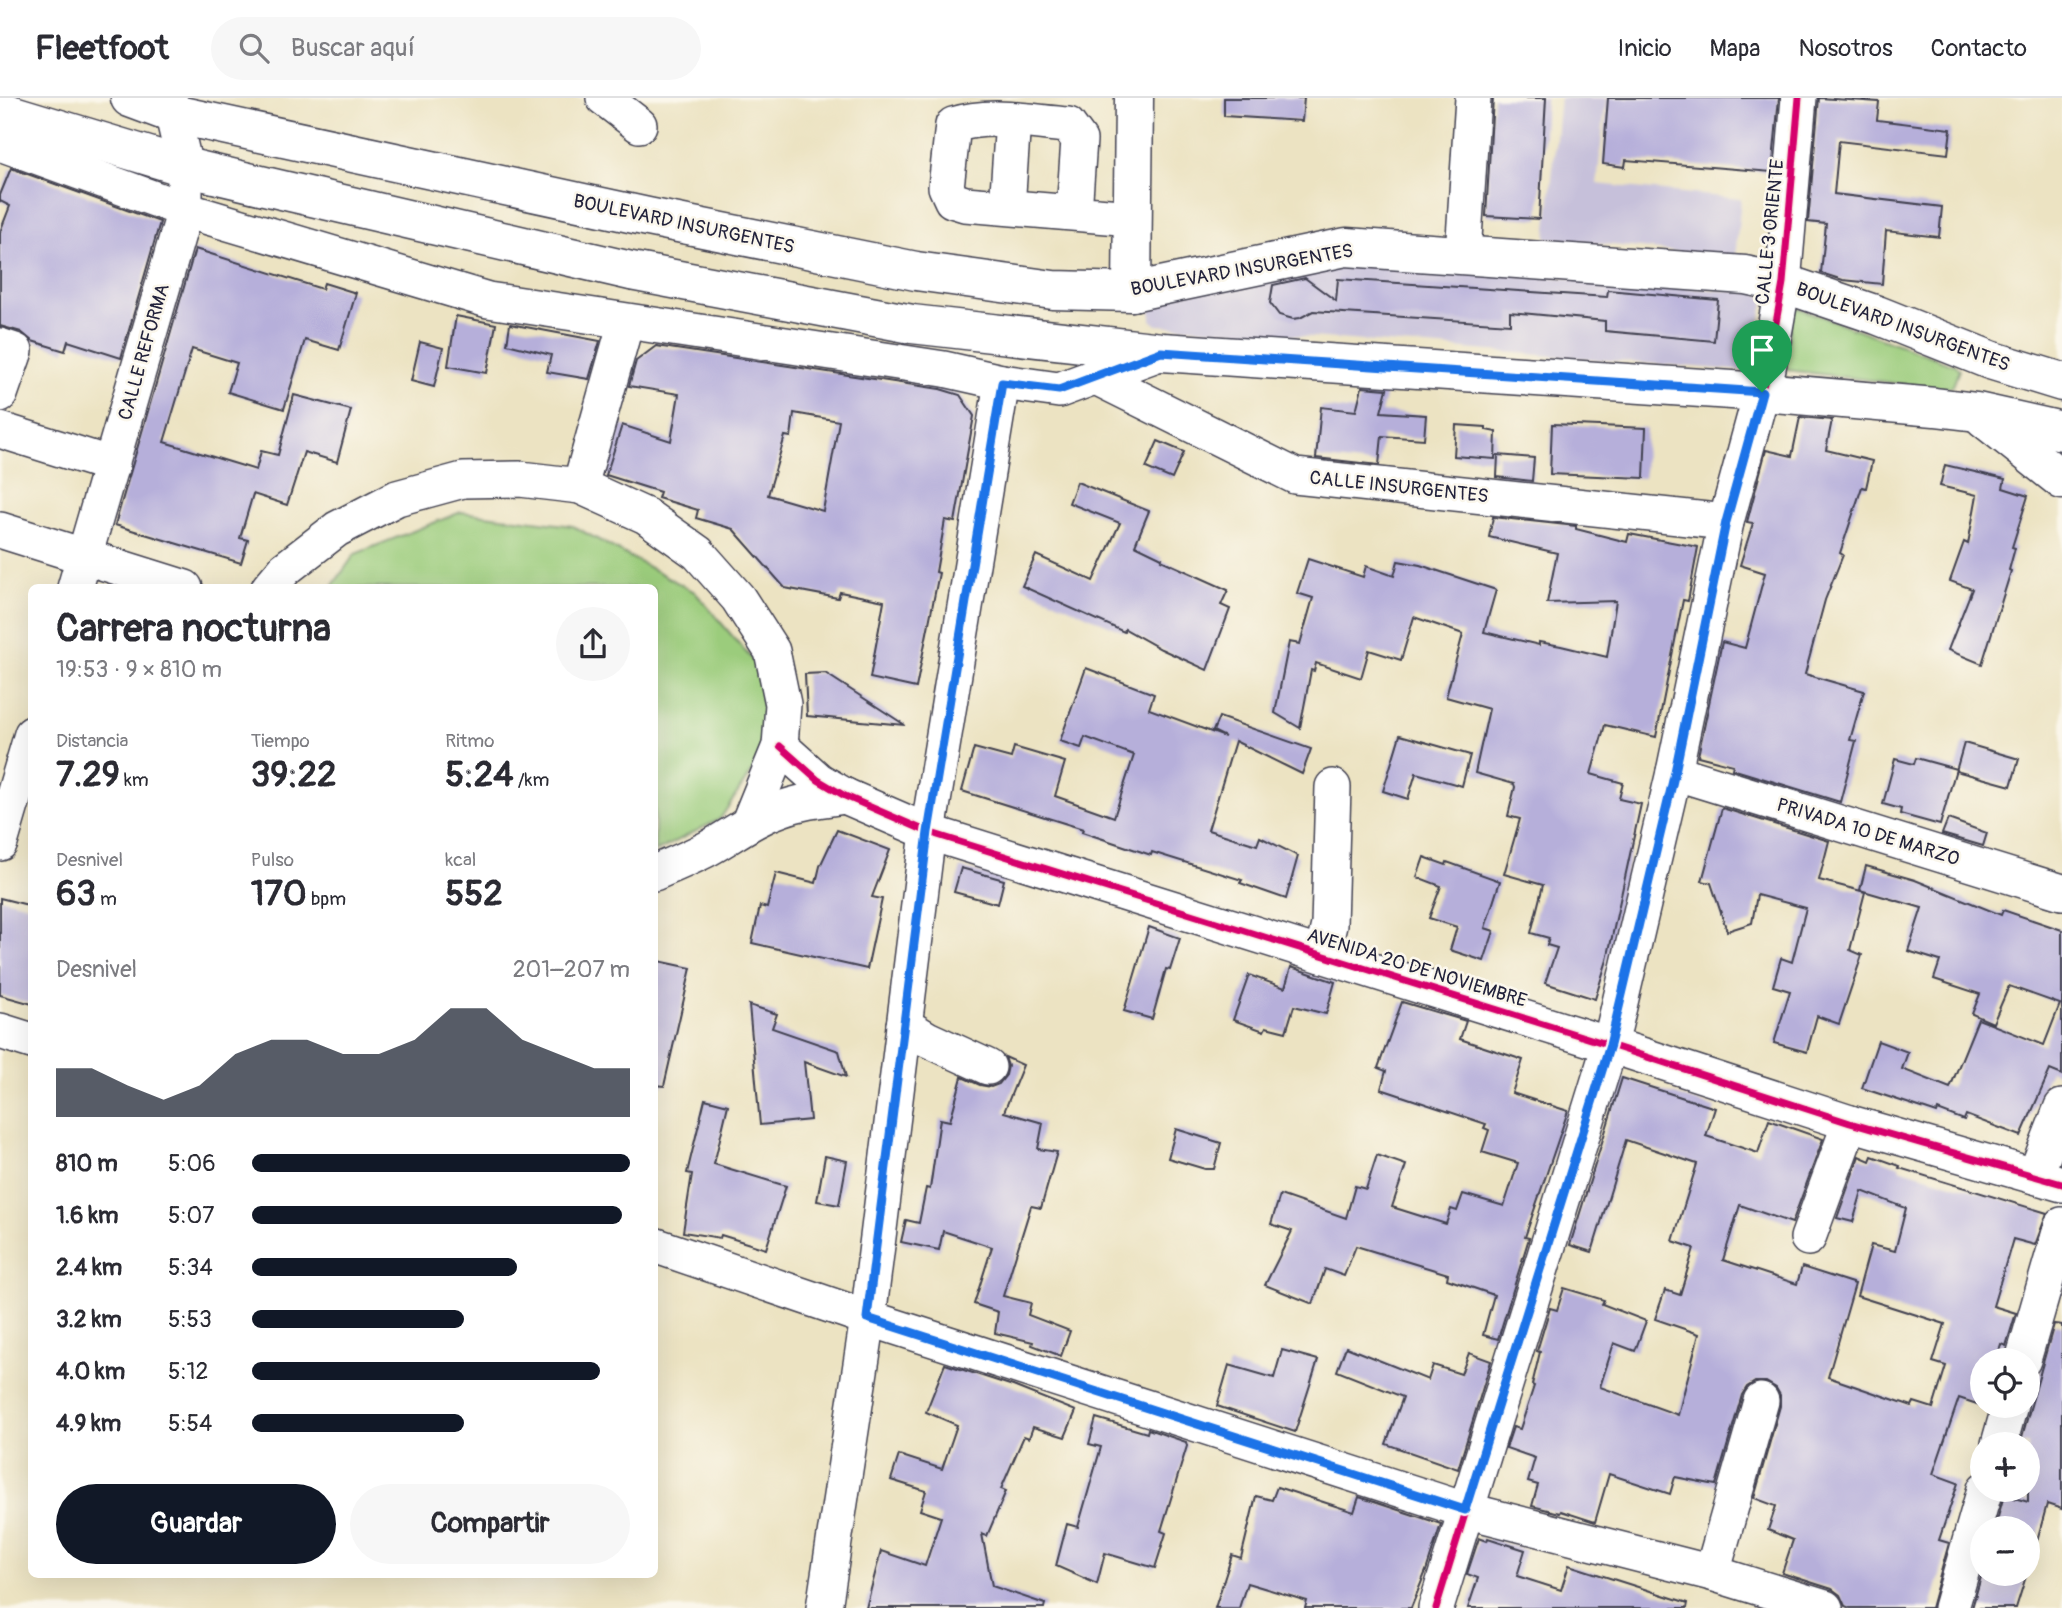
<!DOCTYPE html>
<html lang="es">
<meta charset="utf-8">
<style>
:root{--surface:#fff;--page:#f7f7f7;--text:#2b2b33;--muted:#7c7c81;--line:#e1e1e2;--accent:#111827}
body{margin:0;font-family:Pangolin,sans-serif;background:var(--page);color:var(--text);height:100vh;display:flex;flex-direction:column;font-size:26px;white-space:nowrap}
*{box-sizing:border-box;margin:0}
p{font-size:23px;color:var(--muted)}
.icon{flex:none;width:38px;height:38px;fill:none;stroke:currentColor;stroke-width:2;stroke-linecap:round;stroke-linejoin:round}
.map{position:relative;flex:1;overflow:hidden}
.sheet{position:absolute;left:28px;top:486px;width:630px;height:994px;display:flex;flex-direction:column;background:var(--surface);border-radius:10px;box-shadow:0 7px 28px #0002}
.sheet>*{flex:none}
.buttons{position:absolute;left:1970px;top:1250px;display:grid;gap:14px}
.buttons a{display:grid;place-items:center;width:70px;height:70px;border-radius:50%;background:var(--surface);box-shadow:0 7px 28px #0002;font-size:35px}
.pin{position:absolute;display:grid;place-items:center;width:60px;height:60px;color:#fff;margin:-72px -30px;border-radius:50% 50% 50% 0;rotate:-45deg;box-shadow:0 0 7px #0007}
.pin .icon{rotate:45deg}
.round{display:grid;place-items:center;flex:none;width:74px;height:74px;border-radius:37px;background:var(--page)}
.head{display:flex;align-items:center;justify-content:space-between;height:119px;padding:0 28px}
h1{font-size:38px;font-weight:700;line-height:52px}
.stats{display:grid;grid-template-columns:repeat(3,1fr);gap:10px;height:119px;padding:7px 28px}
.stats div{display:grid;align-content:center}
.stats b{font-size:35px;font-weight:700}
.stats small{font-size:19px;font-weight:400}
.stats p{font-size:19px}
.chart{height:196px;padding:14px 28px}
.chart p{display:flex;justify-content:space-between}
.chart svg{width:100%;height:126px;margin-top:7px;fill:var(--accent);opacity:.7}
.button{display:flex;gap:14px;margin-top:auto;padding:14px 28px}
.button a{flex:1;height:80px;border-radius:42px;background:var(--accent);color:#fff;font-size:28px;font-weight:700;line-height:80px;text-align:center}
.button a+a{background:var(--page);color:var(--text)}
ul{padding:0 28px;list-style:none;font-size:23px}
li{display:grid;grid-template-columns:112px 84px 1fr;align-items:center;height:52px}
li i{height:18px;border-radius:9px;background:var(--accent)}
header{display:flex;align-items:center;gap:42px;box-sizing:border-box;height:98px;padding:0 35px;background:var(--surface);border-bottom:2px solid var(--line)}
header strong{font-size:33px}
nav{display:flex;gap:38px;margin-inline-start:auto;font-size:24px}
.search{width:490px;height:63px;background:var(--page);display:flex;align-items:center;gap:18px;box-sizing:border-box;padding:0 24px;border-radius:38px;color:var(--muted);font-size:26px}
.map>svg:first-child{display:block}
.industrial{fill:#c6c0da}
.green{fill:#9bcc7c;stroke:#5e775c;stroke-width:2}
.building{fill:#b6afda;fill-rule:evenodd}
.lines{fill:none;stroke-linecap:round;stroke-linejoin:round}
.minor-casing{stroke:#403f4f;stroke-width:38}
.major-casing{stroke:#403f4f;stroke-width:41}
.minor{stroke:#fff;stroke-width:35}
.major{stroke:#fff;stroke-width:38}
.cycleway-casing{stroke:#fbf7ec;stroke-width:11}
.cycleway{stroke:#d6006c;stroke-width:7}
.route-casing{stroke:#fff;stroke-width:14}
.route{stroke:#1a73e8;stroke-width:9}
.labels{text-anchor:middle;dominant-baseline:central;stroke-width:5;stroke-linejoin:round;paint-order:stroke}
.street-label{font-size:19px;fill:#22223b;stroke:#fbf7ec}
</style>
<header>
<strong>Fleetfoot</strong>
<div class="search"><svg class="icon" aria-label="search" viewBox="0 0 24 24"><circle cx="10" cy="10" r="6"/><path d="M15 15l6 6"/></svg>Buscar aquí</div>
<nav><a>Inicio</a><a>Mapa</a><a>Nosotros</a><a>Contacto</a></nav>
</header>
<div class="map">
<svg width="2062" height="1510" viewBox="0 0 2062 1510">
<rect width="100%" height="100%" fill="#fbf7ec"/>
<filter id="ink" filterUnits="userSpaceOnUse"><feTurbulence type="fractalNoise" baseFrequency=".0143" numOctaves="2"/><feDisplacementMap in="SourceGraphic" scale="14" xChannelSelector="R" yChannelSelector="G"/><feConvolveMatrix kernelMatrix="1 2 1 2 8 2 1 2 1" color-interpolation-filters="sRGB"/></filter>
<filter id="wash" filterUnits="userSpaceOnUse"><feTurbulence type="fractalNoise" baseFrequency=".00686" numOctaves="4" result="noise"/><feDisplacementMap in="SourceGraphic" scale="28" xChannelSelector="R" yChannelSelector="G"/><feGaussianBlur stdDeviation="1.57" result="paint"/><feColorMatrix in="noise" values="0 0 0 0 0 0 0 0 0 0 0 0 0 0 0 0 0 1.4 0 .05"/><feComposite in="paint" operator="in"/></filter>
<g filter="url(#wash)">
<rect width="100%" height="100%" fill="#ece3c2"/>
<!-- industrial -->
<g class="industrial">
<path d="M1560 0H1606L1597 86 1741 101 1735 160 1546 140Z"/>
<path d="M1348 163 1756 195 1762 198 1764 205 1751 271 1745 273 1157 227 1151 222V202Z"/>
</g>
<!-- green -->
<g class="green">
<path d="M1798 210 1955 267 1959 272 1953 288 1943 291 1787 272 1785 266 1793 213Z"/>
<path d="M461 414 573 428 695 494 757 567 769 648 720 721 655 754 654 490H331L355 456Z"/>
</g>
<g id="blocks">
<!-- building -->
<g class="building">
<path d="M1224 0H1304L1302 23 1224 18Z"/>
<path d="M1493 0H1546L1539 121 1486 118Z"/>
<path d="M1608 0H1779L1772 74 1626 62 1625 69 1603 66Z"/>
<path d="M1819 0 1879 4 1877 22 1951 31 1948 56 1839 43 1834 96 1942 109 1939 139 1886 133 1882 186 1843 182 1821 175 1826 126 1808 124Z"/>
<path d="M11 70 160 124 121 260 68 243 65 253 32 243 21 234 0 228V134L10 108 0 103V97Z"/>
<path d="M195 151 322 191 324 185 356 195 339 252 305 242 284 311 228 294 237 265 192 251 164 344 256 372 261 353 278 357 294 297 351 312 337 364 304 354 287 407 253 396 240 440 248 442 241 465 115 427Z"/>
<path d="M1305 180 1336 203 1338 181 1607 199 1608 192 1718 202 1714 243 1605 233V223L1510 214V226L1313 213 1300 220 1293 221 1279 217 1270 205 1273 187Z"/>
<path d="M456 218 496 226 487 275 448 268Z"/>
<path d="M510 226 600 243 589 281 547 274 551 257 507 246Z"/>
<path d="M420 244 443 250 434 289 411 283Z"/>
<path d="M656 248 940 291 960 297 974 318 955 424 945 422 936 474 939 475 916 590 870 580 884 503 840 494 838 500 785 490 733 431 696 420 698 412 658 400 660 394 606 377 622 327 671 343 679 296 629 288 636 263ZM794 315 839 323 823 413 768 397 785 338 791 339Z"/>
<path d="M1362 289 1387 291 1381 314 1426 317 1424 341 1382 338 1379 367 1316 360 1321 309 1356 313Z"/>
<path d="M1800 319 1832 322 1826 352 1872 363 1866 390 1862 389 1840 455 1843 457 1825 502 1805 576 1864 593 1850 642 1856 643 1840 704 1732 671 1733 667 1698 658 1722 544 1745 550 1765 475 1740 467 1753 425 1747 424 1766 352 1792 358Z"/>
<path d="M1552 326 1646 330 1644 380 1550 376Z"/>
<path d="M1456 327 1486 329V332L1496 334 1495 361 1454 358Z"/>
<path d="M1158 343 1184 354 1172 381 1146 370Z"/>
<path d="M1498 357 1534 360 1532 383 1497 379Z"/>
<path d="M1945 367 2005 381 2003 390 2028 398 2012 449 2015 450 2009 472 2011 473 1982 566 1948 552 1972 491 1950 483 1964 444 1968 446 1977 397 1940 388Z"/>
<path d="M1077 384 1149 413 1135 447 1162 460 1161 462 1228 492 1221 507 1230 511 1207 572 1161 551 1125 531 1124 534 1022 488 1036 457 1093 483 1120 425 1069 405Z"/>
<path d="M1493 419 1576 428V431L1627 444 1629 436 1698 449 1688 503 1683 502 1656 639 1605 627 1591 676 1623 685 1619 701 1641 706 1607 862 1595 901 1545 885 1557 850 1547 847 1549 840 1531 835 1543 787 1504 776 1520 721 1508 718 1515 689 1514 686 1475 675 1489 611 1446 599 1463 536 1414 519 1401 562 1369 552 1361 580 1316 565 1314 573 1311 572 1300 630 1275 615 1289 544 1300 546 1313 500 1297 495 1308 461 1363 479 1366 468 1394 478 1398 463 1420 467 1496 492 1484 534 1539 547V544L1561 548 1607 559 1616 503 1547 505 1557 455 1489 439Z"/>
<path d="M1086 570 1154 596 1149 611 1225 639 1213 633 1219 619 1311 651 1302 676 1235 643 1208 732 1257 747 1260 739 1298 758 1286 801 1240 785 1242 782 1152 754 1151 757 1082 734 1083 731 962 693 974 650 1011 660 1014 649 1065 664 1055 698 1114 719 1134 657 1085 639 1081 650 1060 643Z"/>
<path d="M825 575 905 627 807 618 805 576Z"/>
<path d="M1400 637 1470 657 1462 688 1416 675 1408 701 1383 693Z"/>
<path d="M1964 645 2019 661 2011 688 1956 673Z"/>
<path d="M1916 660 1956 671 1940 727 1900 716 1901 711 1883 706 1895 661 1914 666Z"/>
<path d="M1722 710 1829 743 1819 782 1865 794 1850 852 1862 857 1839 926 1817 918 1807 954 1774 945 1790 893 1773 888 1781 860 1792 864 1806 810 1757 797 1752 825 1727 833 1711 785 1702 783Z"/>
<path d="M1948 721 1987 735 1983 748 1942 736Z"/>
<path d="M837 732 890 752 872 799 882 801 867 871 752 845 760 808 767 810 776 775 816 785 820 768Z"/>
<path d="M1424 759 1446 767 1447 764 1500 783 1485 830 1494 833 1484 863 1450 852 1457 829 1429 820 1441 788 1417 779Z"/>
<path d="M1866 768 1915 782 2001 817 2003 812 2062 832V977L2050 972 2021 1038 1966 1017 1964 1022 1938 1012 1937 1015 1862 990 1878 943 1908 954 1902 971 1950 990 1978 921 2044 947 2060 906 2009 888 1993 925 1972 916 1980 896 1934 881 1940 863 1908 853 1922 810 1860 792Z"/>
<path d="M961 770 1004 782 998 806 954 794Z"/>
<path d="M0 800 32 808V906L0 897Z"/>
<path d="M1149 829 1180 840 1170 872 1166 871 1152 921 1124 913Z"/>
<path d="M654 862 691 870 664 988 654 987Z"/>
<path d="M1291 869 1335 884 1326 916 1294 908 1286 934 1266 929 1264 933 1233 922 1249 877 1285 890Z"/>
<path d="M1402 904 1466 923 1460 941 1523 962 1512 995 1568 1013 1525 1139 1529 1140 1498 1241 1483 1237 1494 1197 1447 1181 1448 1176 1356 1148 1344 1178 1325 1171 1313 1206 1265 1187 1292 1133 1271 1126 1280 1097 1346 1120 1355 1088 1366 1091 1377 1057 1406 1067 1392 1109 1446 1126 1451 1111 1457 1113 1463 1096 1504 1108 1518 1065 1482 1054 1489 1032 1484 1030 1486 1026 1381 991 1386 973 1378 970Z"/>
<path d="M749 907 777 916 772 930 839 953 846 979 804 964 810 1022 760 1027Z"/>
<path d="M1005 959 1023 967 1004 1014 1043 1025 1038 1051 1057 1054 1041 1110 1031 1108 1003 1198 1031 1205 1028 1217 1070 1233 1061 1258 1032 1247 1033 1244 995 1235 998 1214 974 1206 992 1149 943 1133 939 1152 901 1144 906 1122 919 1125 926 1090 930 1091 940 1021 950 1023 962 979 980 987 991 989 999 986 1006 977 1008 968Z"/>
<path d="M1622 980 1715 1010 1706 1038 1758 1055 1769 1022 1823 1041 1792 1125 1740 1107 1723 1162 1797 1186 1802 1169 1855 1186 1828 1279 1912 1308 1914 1304 1933 1310 1946 1268 1933 1264 1945 1226 1857 1198 1871 1147 1895 1153 1906 1110 1862 1093 1853 1124 1837 1120 1859 1058 1870 1063 1872 1058 1900 1068 1899 1070 2047 1115 2035 1147 2013 1141 1993 1208 2016 1215 2006 1248 2001 1246 1996 1262H1983V1308L1959 1300 1933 1376 1958 1385 1939 1442 1949 1445 1931 1510H1850L1845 1508 1840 1497 1832 1491 1782 1475 1793 1442 1768 1432 1776 1408 1754 1400 1780 1308V1297L1776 1290 1766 1284H1755L1747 1289 1742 1297 1716 1387 1675 1379 1670 1396 1609 1376 1595 1424 1561 1413 1560 1415 1532 1408 1538 1387 1528 1384 1535 1360 1506 1350 1513 1329 1520 1331 1534 1288 1532 1287 1540 1254 1537 1253 1550 1210 1557 1212 1564 1190 1604 1202 1602 1206 1646 1223 1635 1253 1614 1245 1600 1289 1678 1317 1699 1236 1655 1221 1665 1192 1680 1197 1694 1150 1673 1143 1697 1066 1626 1042 1592 1154 1570 1147Z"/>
<path d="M705 1001 728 1007 714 1066 786 1088 766 1151 721 1137 720 1140 683 1134 692 1076 687 1075Z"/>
<path d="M1176 1031 1221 1045 1214 1071H1205L1168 1060Z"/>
<path d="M825 1058 847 1063 839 1107 817 1103Z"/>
<path d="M2054 1226 2062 1227V1411L2047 1406 2035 1450 2028 1449V1430H1995L2004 1397 2028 1404V1346H2020Z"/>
<path d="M1346 1249 1428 1282 1433 1267 1461 1276 1469 1255 1491 1263 1458 1371 1386 1346 1403 1299 1337 1273Z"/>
<path d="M1282 1252 1318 1262 1295 1334 1217 1308 1229 1267 1274 1280Z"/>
<path d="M945 1266 1013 1288 1076 1313 1065 1339 1033 1329 1029 1340 1024 1338 1001 1391 1006 1393 987 1438 982 1436 992 1488 1045 1506 1044 1510H866L881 1453 925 1468 941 1419 920 1412 926 1393 891 1382 899 1357 942 1371 957 1327 926 1314Z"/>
<path d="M1096 1320 1147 1335 1148 1331 1186 1344 1187 1348 1161 1433 1166 1435 1155 1470 1105 1455 1097 1486 1056 1468 1067 1426 1078 1429 1101 1349 1089 1346Z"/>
<path d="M1277 1389 1354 1414 1359 1399 1441 1426 1426 1473 1411 1510H1305L1307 1503 1247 1485 1239 1510H1215L1232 1457 1241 1460 1256 1398 1272 1402Z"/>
<path d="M1479 1440 1487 1443 1488 1440 1525 1452 1517 1478 1561 1492 1569 1467 1688 1505 1687 1510H1468L1478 1480 1467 1476Z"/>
<path d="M1983 1472V1475H2027L2016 1510H1972Z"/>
</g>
</g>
</g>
<g filter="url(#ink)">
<use href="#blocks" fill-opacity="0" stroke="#403f4f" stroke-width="2"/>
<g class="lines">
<!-- minor casing -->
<g class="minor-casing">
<g id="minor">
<path d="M604 0 639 27"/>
<path d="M0 45 185 112 488 202 944 271 1002 284 1059 292 1162 254"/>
<path d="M1007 109 1013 22"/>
<path d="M1074 114 1079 42 1068 27C1029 24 990 15 953 27L946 89 952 102 965 106 1132 120"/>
<path d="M1463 156 1473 0"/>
<path d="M0 248 15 253 0 296"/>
<path d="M1094 278 1295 378 1726 424"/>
<path d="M0 332 112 367"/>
<path d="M580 388 626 224"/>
<path d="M0 432 185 490"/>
<path d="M75 490 185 112V69L169 0"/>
<path d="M269 490 285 471 337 431 397 400 463 382 520 381 580 388 646 418 698 455 738 500 772 553 783 606 780 648 749 724"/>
<path d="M780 648 818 682 845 698 928 734 1610 947 1850 1025 2062 1086"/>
<path d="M1674 674 2062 794"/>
<path d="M0 745 32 636"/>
<path d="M654 775C673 767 692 759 709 750 734 736 754 720 781 711 802 703 823 701 845 698"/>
<path d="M1322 857 1329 827 1333 689"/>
<path d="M904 927 927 941 988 969"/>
<path d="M0 933 32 943"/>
<path d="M2035 1078 2062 1009"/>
<path d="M1808 1140 1850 1025"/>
<path d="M654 1147 868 1220 1465 1412 1712 1475 1825 1510"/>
<path d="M2023 1262 2062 1127"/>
<path d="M1999 1346 2010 1307"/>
<path d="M1712 1475 1761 1303"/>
<path d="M824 1510 868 1220 928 734 1002 284"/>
<path d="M1436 1510 1610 947 1674 674 1726 424 1768 270 1783 185 1799 0"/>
<path d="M1951 1510 1985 1391"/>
</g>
</g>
<!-- major casing -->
<g class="major-casing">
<g id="major">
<path d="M130 0 173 16 648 119 916 173 1053 192 1132 194 1346 149 1745 177 1783 185 1877 217 1990 262 2062 284"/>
<path d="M0 13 185 69 269 89 631 173 912 226 1162 254 1762 294 1935 309 1977 314 2062 333"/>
<path d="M1132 194 1134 0"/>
<path d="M1984 320 2062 382"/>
</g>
</g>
<!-- minor -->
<use href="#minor" class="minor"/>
<!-- major -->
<use href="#major" class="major"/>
<!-- cycleway casing -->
<g class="cycleway-casing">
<g id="cycleway">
<path d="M780 648 818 682 845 698 928 734 1610 947 1850 1025 2062 1086"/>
<path d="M1436 1510 1610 947 1674 674 1726 424 1768 270 1783 185 1799 0"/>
</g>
</g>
<!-- cycleway -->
<use href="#cycleway" class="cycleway"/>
</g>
</g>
<g class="lines" filter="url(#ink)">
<!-- route casing -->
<g class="route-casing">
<path id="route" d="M1161 254 1762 294 1726 424 1675 674 1610 947 1465 1412 867 1220 928 734 1002 285 1059 292Z"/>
</g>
<!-- route -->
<use href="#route" class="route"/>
</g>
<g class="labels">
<!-- street labels -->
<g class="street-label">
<text transform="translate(684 126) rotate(12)">BOULEVARD INSURGENTES</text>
<text transform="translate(1770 134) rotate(-84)">CALLE 3 ORIENTE</text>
<text transform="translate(1242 172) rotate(-10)">BOULEVARD INSURGENTES</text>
<text transform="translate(1903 229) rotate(20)">BOULEVARD INSURGENTES</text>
<text transform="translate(144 254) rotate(-74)">CALLE REFORMA</text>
<text transform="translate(1399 389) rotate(6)">CALLE INSURGENTES</text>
<text transform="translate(1868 734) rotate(17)">PRIVADA 10 DE MARZO</text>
<text transform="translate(1417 870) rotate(17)">AVENIDA 20 DE NOVIEMBRE</text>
</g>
</g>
</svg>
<div class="buttons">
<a><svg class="icon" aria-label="locate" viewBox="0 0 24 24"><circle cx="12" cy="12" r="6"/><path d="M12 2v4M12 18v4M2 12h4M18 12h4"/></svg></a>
<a>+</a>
<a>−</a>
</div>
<div class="pin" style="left:1762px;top:294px;background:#1e9e55"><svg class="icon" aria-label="arrive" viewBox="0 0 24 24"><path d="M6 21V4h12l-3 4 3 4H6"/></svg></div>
<section class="sheet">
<div class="head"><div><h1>Carrera nocturna</h1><p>19:53 · 9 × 810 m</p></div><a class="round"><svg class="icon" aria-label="share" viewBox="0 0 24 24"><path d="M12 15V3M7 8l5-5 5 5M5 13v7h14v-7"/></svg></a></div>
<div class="stats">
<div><p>Distancia</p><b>7.29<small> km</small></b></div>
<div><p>Tiempo</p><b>39:22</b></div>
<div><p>Ritmo</p><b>5:24<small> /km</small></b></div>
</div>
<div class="stats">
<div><p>Desnivel</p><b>63<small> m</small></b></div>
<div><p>Pulso</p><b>170<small> bpm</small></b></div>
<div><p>kcal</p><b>552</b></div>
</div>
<div class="chart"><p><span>Desnivel</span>201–207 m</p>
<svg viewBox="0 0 160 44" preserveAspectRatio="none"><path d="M0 44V27L10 27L20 33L30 38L40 33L50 22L60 17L70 17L80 22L90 22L100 17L110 6L120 6L130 17L140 22L150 27L160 27V44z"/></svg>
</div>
<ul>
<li><b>810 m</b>5:06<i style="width:100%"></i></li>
<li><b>1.6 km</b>5:07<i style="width:98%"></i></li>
<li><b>2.4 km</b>5:34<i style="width:70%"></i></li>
<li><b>3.2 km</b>5:53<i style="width:56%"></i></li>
<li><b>4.0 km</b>5:12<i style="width:92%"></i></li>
<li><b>4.9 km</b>5:54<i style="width:56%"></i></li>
</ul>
<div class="button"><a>Guardar</a><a>Compartir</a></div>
</section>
</div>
